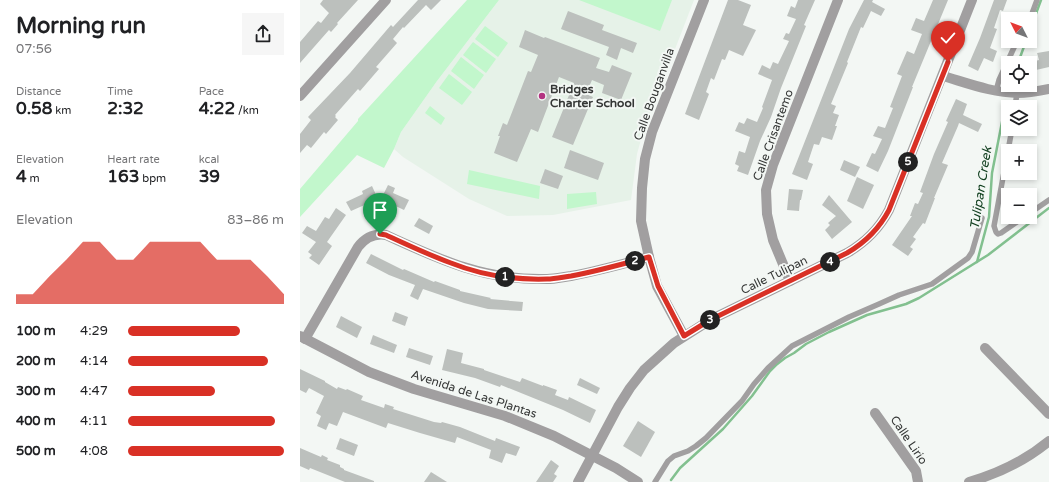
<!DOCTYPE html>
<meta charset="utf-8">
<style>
:root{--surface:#fff;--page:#f6f6f6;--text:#202124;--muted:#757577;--accent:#d93025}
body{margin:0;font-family:"Varela Round",sans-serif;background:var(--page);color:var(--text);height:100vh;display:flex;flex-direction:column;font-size:15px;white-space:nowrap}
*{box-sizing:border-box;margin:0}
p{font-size:13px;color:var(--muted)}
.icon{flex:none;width:22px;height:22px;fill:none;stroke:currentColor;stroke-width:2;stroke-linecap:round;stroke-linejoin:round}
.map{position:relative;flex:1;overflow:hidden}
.sheet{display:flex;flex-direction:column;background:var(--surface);width:300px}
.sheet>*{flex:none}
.needle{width:26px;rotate:312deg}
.buttons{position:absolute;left:701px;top:12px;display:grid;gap:8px}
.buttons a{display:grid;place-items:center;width:36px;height:36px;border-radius:0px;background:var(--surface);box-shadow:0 2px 6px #0003;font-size:20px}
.pin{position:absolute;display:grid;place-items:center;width:34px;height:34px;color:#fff;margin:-41px -17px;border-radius:50% 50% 50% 0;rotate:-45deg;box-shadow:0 0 4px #0007}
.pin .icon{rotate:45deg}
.km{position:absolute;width:20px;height:20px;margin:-10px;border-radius:50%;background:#222;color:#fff;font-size:11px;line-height:20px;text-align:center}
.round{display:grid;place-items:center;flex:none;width:42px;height:42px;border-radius:0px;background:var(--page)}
.headline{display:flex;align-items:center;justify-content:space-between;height:68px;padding:0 16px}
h1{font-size:22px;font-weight:700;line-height:30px}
.stats{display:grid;grid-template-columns:repeat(3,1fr);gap:6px;height:68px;padding:4px 16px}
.stats div{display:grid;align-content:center}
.stats b{font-size:17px;font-weight:700}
.stats small{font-size:11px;font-weight:400}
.stats p{font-size:11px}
.chart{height:112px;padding:8px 16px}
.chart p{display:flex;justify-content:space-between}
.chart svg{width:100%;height:72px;margin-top:4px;fill:var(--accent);opacity:.7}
ul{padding:0 16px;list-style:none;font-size:13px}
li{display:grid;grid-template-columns:64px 48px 1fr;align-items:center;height:30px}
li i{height:10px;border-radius:5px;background:var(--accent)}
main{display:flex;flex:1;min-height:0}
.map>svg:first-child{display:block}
.built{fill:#e6f2e8}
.green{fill:#c2f7cc}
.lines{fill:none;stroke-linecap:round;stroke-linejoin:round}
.stream{stroke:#82c08f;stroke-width:2.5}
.building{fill:#bcc0bd}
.service{stroke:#a19fa0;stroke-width:5.5}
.minor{stroke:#a19fa0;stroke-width:10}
.tertiary{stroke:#a19fa0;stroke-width:10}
.route-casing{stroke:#fff;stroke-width:8}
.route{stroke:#d93025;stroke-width:5}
.poi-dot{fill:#b33381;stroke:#f3f7f4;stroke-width:1.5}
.labels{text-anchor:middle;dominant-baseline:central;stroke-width:4;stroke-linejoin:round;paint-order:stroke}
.poi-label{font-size:12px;font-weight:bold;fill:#353736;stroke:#f3f7f4;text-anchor:start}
.street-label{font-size:12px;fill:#353736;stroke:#f3f7f4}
.water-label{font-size:13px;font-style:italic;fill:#124020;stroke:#f3f7f4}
</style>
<main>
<section class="sheet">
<div class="headline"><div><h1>Morning run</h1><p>07:56</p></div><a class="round"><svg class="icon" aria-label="share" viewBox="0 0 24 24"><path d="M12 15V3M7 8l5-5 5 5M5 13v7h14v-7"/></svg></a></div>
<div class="stats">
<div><p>Distance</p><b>0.58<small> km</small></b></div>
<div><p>Time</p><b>2:32</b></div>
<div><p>Pace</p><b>4:22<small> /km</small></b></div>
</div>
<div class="stats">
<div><p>Elevation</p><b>4<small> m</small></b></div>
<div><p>Heart rate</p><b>163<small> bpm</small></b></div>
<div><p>kcal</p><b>39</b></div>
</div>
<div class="chart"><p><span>Elevation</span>83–86 m</p>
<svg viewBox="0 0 160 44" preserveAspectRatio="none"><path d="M0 44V38L10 38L20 27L30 17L40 6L50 6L60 17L70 17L80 6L90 6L100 6L110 6L120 17L130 17L140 17L150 27L160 38V44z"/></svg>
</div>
<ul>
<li><b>100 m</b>4:29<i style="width:72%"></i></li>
<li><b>200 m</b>4:14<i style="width:90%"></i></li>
<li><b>300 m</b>4:47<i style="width:56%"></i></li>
<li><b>400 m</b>4:11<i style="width:94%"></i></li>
<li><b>500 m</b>4:08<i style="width:100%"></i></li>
</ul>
</section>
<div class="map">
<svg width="749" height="482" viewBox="0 0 749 482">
<rect width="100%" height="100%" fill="#f3f7f4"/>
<!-- built -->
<path class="built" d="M199 0H394L343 132 337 154 331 200 253 215 207 216 169 199 103 157 94 149 101 132 137 81Z"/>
<!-- green -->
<g class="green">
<path d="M167 0H199L137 81 101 132 94 149 84 168 57 155 0 217V189L58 121V119Z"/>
<path d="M279 0H372L360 31Z"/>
<path d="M185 26 208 43 198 57 175 39Z"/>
<path d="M173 42 196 59 186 73 163 55Z"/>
<path d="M161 57 184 75 174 89 151 71Z"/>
<path d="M149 74 172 92 162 105 139 88Z"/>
<path d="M130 106 145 118 141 125 125 113Z"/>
<path d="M169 170 240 186 239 199 167 184Z"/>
<path d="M296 192 297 204 267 209V194Z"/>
</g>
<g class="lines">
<!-- stream -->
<g class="stream">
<path d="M730 30 741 0"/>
<path d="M718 63 726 41"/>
<path d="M677 262 689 217 692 173 703 117"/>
<path d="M371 480 380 468 423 429 452 396 470 371 476 365 485 358 494 353 506 344 529 332 567 315 606 304 619 298 688 255 749 208"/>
</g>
</g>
<!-- building -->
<g class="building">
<path d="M23 0H58L37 23 38 24 31 32 29 30 0 63V42L18 21 21 23 29 13 20 4Z"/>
<path d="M118 0H141L131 10 126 5 104 28 103 27 93 39 97 43 76 67 79 69 60 91 58 89 35 115 36 116 35 117 38 120 26 134 24 132 11 148 7 145 0 153V134L11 120 8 117 50 73 91 25 93 27Z"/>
<path d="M428 0H438L451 5 443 25 456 30 443 56 429 50 425 60 422 59 414 80 411 78 406 92 409 94 399 120 385 114Z"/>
<path d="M498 0H515L504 25 506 26 481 88 471 117 460 141 448 175 437 171 439 166 435 164 439 151 445 153 450 137 435 131 439 122 444 124 447 118 457 122 463 108 462 107 472 80 458 74 462 65 470 69 473 62 478 64 489 41 483 39 486 33 489 34 496 19 487 16 491 6 495 8Z"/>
<path d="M564 0H573L572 2 585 9 581 16 571 11 563 28 561 27 547 62 548 63 531 104 536 106 533 113 539 115 535 126H537L532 140 522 137 519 145 514 144 508 162 513 164 507 180 492 174 549 29Z"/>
<path d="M633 0H648L612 87H613L588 151 578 172 566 166 572 153 575 154 582 139 573 136 578 126 585 128 593 108 590 107 602 76 597 74 607 51 614 54 622 34 611 30 616 18 624 21Z"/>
<path d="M694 0H707L703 11 700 10 694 28 697 29 690 48 697 51 693 62 684 58 678 71 668 66 680 38Z"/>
<path d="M268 11 304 25 302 30 337 43 333 53 321 48 317 60 306 55 309 47 261 29Z"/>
<path d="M225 30 244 38 245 37 300 58 296 68 309 72 312 65 332 73 321 100 302 93 304 85 292 80 286 94 293 97 273 145 252 137 274 83 259 77 238 132 231 129 217 162 194 153 200 136H198L203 123 207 125 228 71 231 72 238 55 219 47Z"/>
<path d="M749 51V67L736 70 735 61 739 60 737 53Z"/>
<path d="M656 99 667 104 663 115 682 124 678 132 659 123 658 126 642 163 648 165 634 198H635L625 224 623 223 613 237 616 239 610 247 613 249 608 256 592 245 612 216H610L615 203 618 204 623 193 620 192 634 154 648 122 646 121Z"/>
<path d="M270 150 304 163 298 180 264 168Z"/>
<path d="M544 160 560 167 555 177 540 170Z"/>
<path d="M245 169 263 176 258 189 240 183Z"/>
<path d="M557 177 574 185 563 209 547 201Z"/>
<path d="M88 185 95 188 93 193 109 200 104 210 81 199Z"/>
<path d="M72 186 78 199 51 211 46 202 63 194 62 191Z"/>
<path d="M489 189 503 190 501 200H500L499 211 487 210Z"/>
<path d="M529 195 552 222 532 239 525 230 530 225 528 223 536 216 522 205Z"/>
<path d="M36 208 46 215 27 242 32 246 19 265 9 258 12 255 8 252 16 242 2 233 7 226 16 231 25 217 29 219Z"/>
<path d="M119 218 133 226 129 234 114 226Z"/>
<path d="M71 254 103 270 104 269 134 282 135 281 160 290V291L191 298 190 299 223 302 222 311 188 309 164 303 123 289 118 300 110 296 115 285 89 275 66 263Z"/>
<path d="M95 312 108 317 105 326 92 321Z"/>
<path d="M41 316 62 327 57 338 36 327Z"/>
<path d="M73 335 97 345 94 353 70 344Z"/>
<path d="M109 348 133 356 130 365 106 357Z"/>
<path d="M147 349 163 353 161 363 184 369V370L220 382 222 378 243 386V385L257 390 255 395 268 400 269 397 296 410 290 423 263 410 201 385 200 387 175 378 142 370Z"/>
<path d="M0 369 25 381V382L37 389 38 387 46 390 47 389 63 396 61 400 84 408 85 404 94 407 93 409 134 422 141 423 142 422 160 427 195 441 196 438 220 447 216 456 206 453 202 463 189 458 191 450 157 437 155 443 120 433 88 423 86 428 43 412 37 426 29 423 26 430 17 426 21 416 16 413 24 396 9 388 6 393 0 390Z"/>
<path d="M280 378 300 388 297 394 277 385Z"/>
<path d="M338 421 355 432 341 457 323 446Z"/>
<path d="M40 438 58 445 54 456 36 449Z"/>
<path d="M0 448 21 457 22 455 28 458 27 460 40 465V467L44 469V470L74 481V482H45L10 468 9 470 0 466Z"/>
<path d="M251 460 259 466 254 474 257 476 253 482H236Z"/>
<path d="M131 472 147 482H124Z"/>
</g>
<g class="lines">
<!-- service -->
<g class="service">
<path d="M730 19 737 0"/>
<path d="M696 91 699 80 717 41"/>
<path d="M715 107 717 93"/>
<path d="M712 129 694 226 696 232 698 234 701 233 724 217"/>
<path d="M730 213 749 200"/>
<path d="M355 482 368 461 374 456 388 451 396 446 406 438 442 401 454 384 468 368 492 346 549 317 579 304 599 295 632 284 668 258 672 252 682 218"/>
</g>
<!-- minor -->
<g class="minor">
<path d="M643 76C667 83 693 93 718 93 729 93 739 91 749 89"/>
<path d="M0 96 86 0"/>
<path d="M490 281 473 240 467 214 466 190 473 165 538 0"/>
<path d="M384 336 357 286 349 257 341 221 342 188 345 159 352 132 404 0"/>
<path d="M5 339 58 247C65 238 74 233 86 235 140 260 186 281 247 279 255 279 263 277 271 276 298 271 323 264 349 257"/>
<path d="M685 348 749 414"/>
<path d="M575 413 616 471 618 482"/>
<path d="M278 482 318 407 330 388 344 370 374 343 410 320 547 253C566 242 579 229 589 210 617 140 645 70 672 0"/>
<path d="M669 482C697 474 726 460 749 441"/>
</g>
<!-- tertiary -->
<path class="tertiary" d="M0 336 69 372 114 389 205 416 254 436 316 468 338 482"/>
</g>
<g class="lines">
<!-- route casing -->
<g class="route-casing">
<path id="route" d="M80 234 86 235C108 245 129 255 151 263 181 275 215 280 247 279 255 279 263 277 271 276 298 271 323 264 349 257L358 286 384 336 410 320 547 253C566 242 579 229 589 210L648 62"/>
</g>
<!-- route -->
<use href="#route" class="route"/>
</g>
<!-- markers -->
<circle class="poi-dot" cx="242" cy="96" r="4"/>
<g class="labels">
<!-- poi labels -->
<g class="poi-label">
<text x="250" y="89">Bridges<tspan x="250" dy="14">Charter School</tspan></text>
</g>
<!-- street labels -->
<g class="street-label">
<text transform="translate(354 94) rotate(-70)">Calle Bouganvilla</text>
<text transform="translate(473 135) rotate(-70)">Calle Crisantemo</text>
<text transform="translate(474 275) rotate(-26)">Calle Tulipan</text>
<text transform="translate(174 394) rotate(18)">Avenida de Las Plantas</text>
<text transform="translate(609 440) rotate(56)">Calle Lirio</text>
</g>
<!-- water labels -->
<g class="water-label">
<text transform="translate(681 188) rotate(-81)">Tulipan Creek</text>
</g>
</g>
</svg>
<div class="buttons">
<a><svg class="needle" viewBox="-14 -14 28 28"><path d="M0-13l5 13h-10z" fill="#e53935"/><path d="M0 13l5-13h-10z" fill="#757577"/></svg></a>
<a><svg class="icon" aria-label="locate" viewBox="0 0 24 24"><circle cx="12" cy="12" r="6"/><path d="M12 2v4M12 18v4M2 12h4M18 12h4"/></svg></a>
<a><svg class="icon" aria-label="layers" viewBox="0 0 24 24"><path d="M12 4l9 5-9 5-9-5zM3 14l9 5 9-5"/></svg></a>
<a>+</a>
<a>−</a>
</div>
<div class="pin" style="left:80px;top:234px;background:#1e9e55"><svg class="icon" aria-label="arrive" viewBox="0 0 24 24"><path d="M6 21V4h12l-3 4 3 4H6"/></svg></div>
<div class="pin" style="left:648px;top:62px;background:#d93025"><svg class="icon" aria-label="check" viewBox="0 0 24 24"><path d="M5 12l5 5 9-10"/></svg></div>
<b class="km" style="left:205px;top:277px">1</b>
<b class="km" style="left:335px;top:261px">2</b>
<b class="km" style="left:410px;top:320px">3</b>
<b class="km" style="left:530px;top:262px">4</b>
<b class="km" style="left:608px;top:162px">5</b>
</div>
</main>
